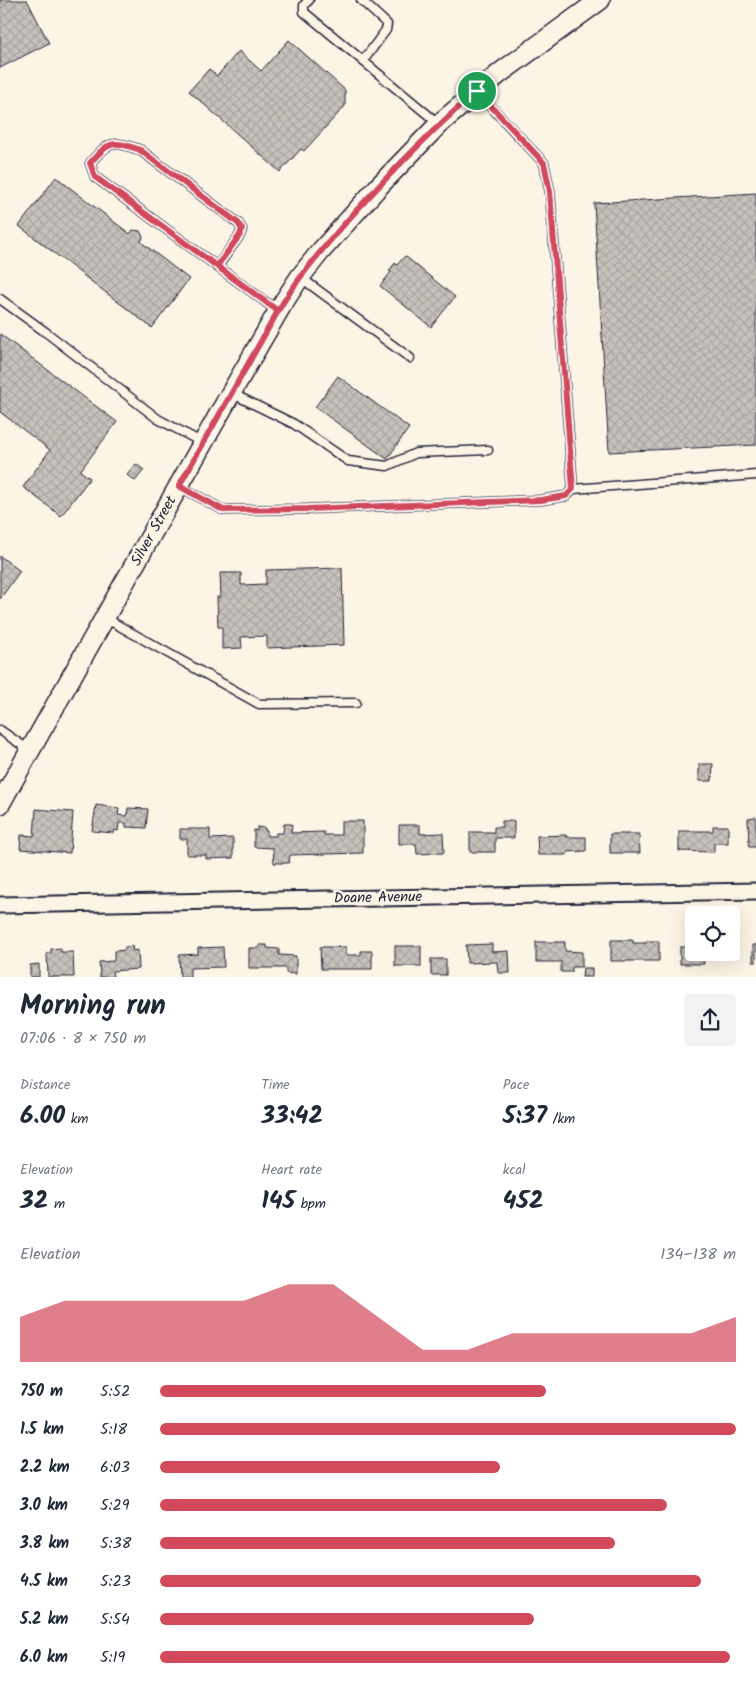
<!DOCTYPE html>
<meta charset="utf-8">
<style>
:root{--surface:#fff;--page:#f2f2f3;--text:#1f2937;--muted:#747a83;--accent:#d1495b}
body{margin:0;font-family:Kalam,sans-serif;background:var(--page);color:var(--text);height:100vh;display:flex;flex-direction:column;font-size:19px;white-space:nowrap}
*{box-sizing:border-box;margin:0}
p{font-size:16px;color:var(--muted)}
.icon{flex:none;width:28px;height:28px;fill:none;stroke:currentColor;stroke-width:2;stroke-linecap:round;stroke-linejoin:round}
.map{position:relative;height:977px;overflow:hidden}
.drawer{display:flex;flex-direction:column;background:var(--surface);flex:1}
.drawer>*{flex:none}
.fabs{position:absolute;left:685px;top:906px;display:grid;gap:10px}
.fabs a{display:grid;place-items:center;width:55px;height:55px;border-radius:5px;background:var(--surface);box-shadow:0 5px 20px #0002;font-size:25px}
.pin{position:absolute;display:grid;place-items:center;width:42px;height:42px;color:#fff;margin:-21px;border:2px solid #fff;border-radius:50%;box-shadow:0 1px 5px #0007}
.round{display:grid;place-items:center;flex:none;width:52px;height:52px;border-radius:5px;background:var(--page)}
.summary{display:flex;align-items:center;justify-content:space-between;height:85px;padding:0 20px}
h1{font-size:28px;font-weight:600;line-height:38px}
.stats{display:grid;grid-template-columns:repeat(3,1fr);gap:8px;height:85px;padding:5px 20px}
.stats div{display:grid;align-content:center}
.stats b{font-size:25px;font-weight:600}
.stats small{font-size:14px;font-weight:400}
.stats p{font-size:14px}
.chart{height:140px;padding:10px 20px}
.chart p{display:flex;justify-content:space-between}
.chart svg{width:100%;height:90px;margin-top:5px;fill:var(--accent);opacity:.7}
ul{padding:0 20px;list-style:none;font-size:16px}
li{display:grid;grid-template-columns:80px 60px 1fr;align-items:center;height:38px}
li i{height:12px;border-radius:6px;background:var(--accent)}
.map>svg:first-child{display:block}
.building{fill:url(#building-cross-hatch);stroke:#22223b}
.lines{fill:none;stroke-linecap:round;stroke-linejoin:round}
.service-casing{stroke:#22223b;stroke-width:11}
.minor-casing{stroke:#22223b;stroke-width:19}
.tertiary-casing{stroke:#22223b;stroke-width:22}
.service{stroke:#fcf5e5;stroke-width:8}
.minor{stroke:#fcf5e5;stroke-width:15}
.tertiary{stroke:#fcf5e5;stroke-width:19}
.route-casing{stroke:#fff;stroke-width:10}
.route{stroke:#d1495b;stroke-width:6}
.labels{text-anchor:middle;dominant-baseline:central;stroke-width:5;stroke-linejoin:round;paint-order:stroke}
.street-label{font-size:15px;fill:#22223b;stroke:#fcf5e5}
</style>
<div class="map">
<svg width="756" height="977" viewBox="0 0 756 977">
<defs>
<pattern id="building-cross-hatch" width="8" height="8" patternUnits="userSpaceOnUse" patternTransform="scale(1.25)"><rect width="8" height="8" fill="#c6c1bb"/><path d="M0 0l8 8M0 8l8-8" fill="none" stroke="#aaa6a2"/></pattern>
</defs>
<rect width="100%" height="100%" fill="#fcf5e5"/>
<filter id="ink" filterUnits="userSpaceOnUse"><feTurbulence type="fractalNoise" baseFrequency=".02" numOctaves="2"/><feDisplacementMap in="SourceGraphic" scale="10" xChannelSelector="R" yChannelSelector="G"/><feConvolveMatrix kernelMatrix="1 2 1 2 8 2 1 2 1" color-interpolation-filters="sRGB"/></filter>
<g filter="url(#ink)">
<!-- building -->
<g class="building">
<path d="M0 0H27L49 43 0 68Z"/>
<path d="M289 40 345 90V106L304 151 301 149 280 172 189 91 209 69 217 76 239 51 261 71Z"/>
<path d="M56 177 130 234 133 230 140 231 143 237 141 242 189 279 152 328 19 226Z"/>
<path d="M756 193V445L609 452 594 203Z"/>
<path d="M405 256 455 297 431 327 380 286 391 272 389 271 395 263 397 265Z"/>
<path d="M0 334 117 422 80 471 90 478 61 516 23 487 50 450 0 412Z"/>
<path d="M338 376 409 428 387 459 315 407Z"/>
<path d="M136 464 144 470 135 481 127 475Z"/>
<path d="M0 556 20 571 0 599Z"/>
<path d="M342 568 344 645 267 648V636L241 637 242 648 222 649V627H218L217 597H221L220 573H241V585L266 584V570Z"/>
<path d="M699 764H713L712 781H699Z"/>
<path d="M96 805 119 808 118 815 127 816 128 808 148 809 146 828 126 827V823H119L118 831 114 830V833L92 831Z"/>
<path d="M36 809 73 812 70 853 20 849 21 835 34 836Z"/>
<path d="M756 817V847H749L748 818Z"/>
<path d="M341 821H363V853L290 855 289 863H274L273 848 254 847V830L257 831V827L265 828V831H267V836H276V833H283L284 824H292L291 833 324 832V835H341Z"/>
<path d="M502 821H514V838H495V852H470V832H494V827H502Z"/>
<path d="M399 825H420V834L443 833 444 853 417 854 416 844H399Z"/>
<path d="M713 826H728V843H714V852L679 851V831H713Z"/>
<path d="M180 829H210V839L233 838V858L206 859V855H187V839H180Z"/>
<path d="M610 834H639L640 853H610Z"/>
<path d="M566 835V837H586V851L567 852V855H538L537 836Z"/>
<path d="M611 940H633V943H646V941H659V961H611Z"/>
<path d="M536 942H565V951L582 952V967H572V972H561V962H536Z"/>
<path d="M492 944V952L509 951 510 973H498L497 962 467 963 466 945Z"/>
<path d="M259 945H267V948L279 949V955L296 956V974L286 973V968H249V948H259Z"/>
<rect x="753" y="945" width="3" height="17"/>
<path d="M132 946 133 951 138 950 139 969 112 971 113 977H100L99 962 114 961V951L125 950V947Z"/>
<rect x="395" y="946" width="26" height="20"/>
<path d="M223 947 224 967 190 968V977H180L179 955 198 954V948Z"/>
<path d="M320 947H346V955H361V951H372V969H321Z"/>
<path d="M680 947H694V952H724V957L703 958 704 964H680Z"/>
<path d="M61 948V952H73L74 977H48L47 953H51V949Z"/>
<rect x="431" y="959" width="15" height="16"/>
<path d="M39 964V977H30V965Z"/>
<path d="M583 968H592V977H582Z"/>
</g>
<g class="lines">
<!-- service casing -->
<g class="service-casing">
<g id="service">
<path d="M309 0 304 5V12L439 124"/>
<path d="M361 0 387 24 386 30 363 61"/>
<path d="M217 267 240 235 242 229 238 223 140 150C113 140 109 141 90 163L95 177 278 311"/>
<path d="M300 277 410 358"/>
<path d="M0 299 47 333 158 419 203 443"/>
<path d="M231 393 294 424 348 461 387 466 416 453 488 450"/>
<path d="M179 486 223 510 307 509 541 500 566 496 573 489 550 192 544 163 478 93"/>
<path d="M573 489 756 475"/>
<path d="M105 618 259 704 356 703"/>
<path d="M0 730 29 750"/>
</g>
</g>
<!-- minor casing -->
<g class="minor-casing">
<path id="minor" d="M0 905 756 891"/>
</g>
<!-- tertiary casing -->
<g class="tertiary-casing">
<path id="tertiary" d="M0 804 231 393 283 303 300 277 320 252 379 186 439 124 500 73 600 0"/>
</g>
<!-- service -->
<use href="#service" class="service"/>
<!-- minor -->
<use href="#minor" class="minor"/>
<!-- tertiary -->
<use href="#tertiary" class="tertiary"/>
</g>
</g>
<g class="lines" filter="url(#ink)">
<!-- route casing -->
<g class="route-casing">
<path id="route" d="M477 91C433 129 394 169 355 212 327 244 299 275 278 311 217 267 156 222 95 177L90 163C109 141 113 140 140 150L238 223 242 229 240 235 217 266 278 311 179 486 223 510 307 509 541 500 566 496 573 489 550 192 544 163 477 91"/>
</g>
<!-- route -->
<use href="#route" class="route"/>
</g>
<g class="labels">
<!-- street labels -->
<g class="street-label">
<text transform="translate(154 531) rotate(-61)">Silver Street</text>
<text transform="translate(378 898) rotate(-1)">Doane Avenue</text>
</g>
</g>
</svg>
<div class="fabs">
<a><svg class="icon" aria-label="locate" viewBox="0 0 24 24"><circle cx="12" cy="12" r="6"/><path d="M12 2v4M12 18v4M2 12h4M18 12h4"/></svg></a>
</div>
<div class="pin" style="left:477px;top:91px;background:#1e9e55"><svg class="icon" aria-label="arrive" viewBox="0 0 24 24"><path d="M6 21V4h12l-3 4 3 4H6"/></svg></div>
</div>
<section class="drawer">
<div class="summary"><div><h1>Morning run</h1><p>07:06 · 8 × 750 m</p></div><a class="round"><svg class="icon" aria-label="share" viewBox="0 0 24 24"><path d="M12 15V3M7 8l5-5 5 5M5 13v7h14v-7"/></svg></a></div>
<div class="stats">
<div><p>Distance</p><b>6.00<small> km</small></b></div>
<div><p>Time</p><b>33:42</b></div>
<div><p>Pace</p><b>5:37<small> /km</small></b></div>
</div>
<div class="stats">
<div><p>Elevation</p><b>32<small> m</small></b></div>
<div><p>Heart rate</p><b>145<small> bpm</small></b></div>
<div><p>kcal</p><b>452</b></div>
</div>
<div class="chart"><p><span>Elevation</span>134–138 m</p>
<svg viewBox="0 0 160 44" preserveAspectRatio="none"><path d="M0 44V22L10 14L20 14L30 14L40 14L50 14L60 6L70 6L80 22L90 38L100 38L110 30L120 30L130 30L140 30L150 30L160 22V44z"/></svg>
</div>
<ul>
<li><b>750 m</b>5:52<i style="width:67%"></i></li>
<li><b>1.5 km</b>5:18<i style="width:100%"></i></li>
<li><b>2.2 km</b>6:03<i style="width:59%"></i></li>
<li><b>3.0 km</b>5:29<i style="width:88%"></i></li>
<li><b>3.8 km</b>5:38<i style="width:79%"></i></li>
<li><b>4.5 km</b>5:23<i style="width:94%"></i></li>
<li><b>5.2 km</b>5:54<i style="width:65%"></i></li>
<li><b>6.0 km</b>5:19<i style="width:99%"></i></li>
</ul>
</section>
